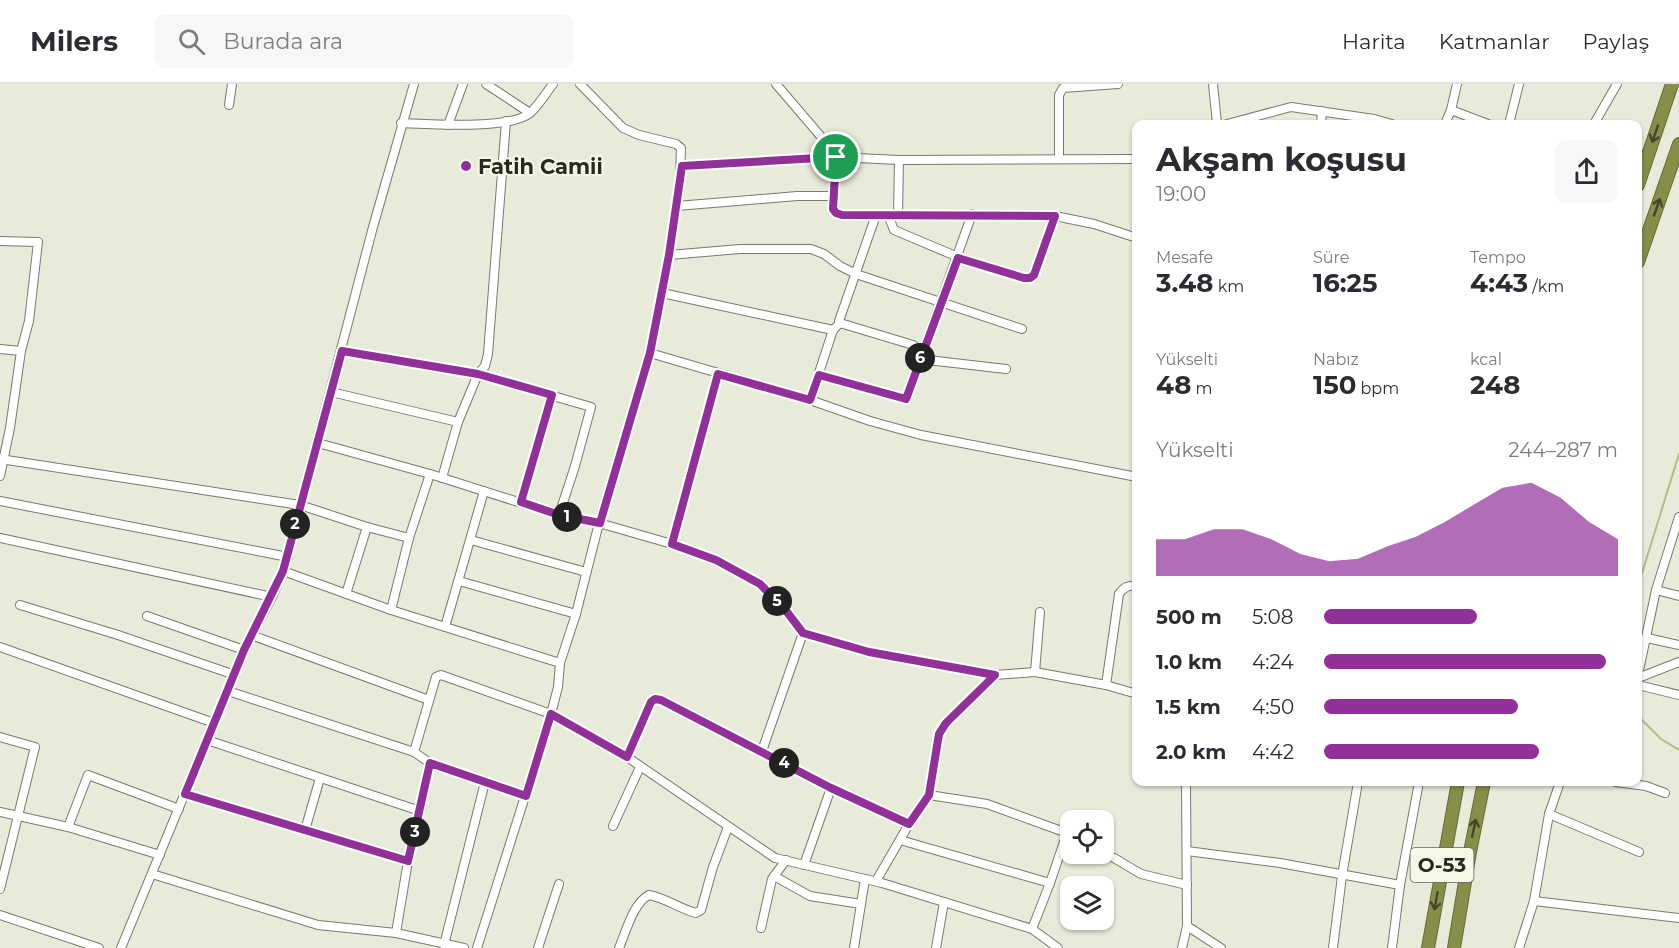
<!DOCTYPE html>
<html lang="tr">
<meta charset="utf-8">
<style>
:root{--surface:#fff;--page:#f7f7f7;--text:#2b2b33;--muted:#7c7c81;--line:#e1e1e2;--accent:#913098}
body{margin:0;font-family:Montserrat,sans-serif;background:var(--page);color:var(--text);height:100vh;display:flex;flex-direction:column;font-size:22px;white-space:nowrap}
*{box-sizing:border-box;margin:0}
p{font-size:20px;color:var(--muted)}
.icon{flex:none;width:33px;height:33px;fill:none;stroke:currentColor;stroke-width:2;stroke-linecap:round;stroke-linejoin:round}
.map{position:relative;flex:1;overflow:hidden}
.drawer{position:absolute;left:1132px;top:36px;width:510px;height:666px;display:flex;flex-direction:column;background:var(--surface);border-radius:12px;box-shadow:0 2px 4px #0004}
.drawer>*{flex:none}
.buttons{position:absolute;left:1060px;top:726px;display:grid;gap:12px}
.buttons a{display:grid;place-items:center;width:54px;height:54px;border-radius:12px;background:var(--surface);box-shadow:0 2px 4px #0004;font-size:30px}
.pin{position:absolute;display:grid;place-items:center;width:51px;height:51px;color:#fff;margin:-26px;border:3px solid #fff;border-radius:50%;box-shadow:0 2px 6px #0007}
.km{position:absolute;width:30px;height:30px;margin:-15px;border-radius:50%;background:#222;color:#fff;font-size:16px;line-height:30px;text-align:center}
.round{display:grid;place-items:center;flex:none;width:63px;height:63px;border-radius:12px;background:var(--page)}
.summary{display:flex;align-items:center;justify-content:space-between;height:102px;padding:0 24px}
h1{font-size:33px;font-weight:700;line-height:45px}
.stats{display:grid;grid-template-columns:repeat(3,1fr);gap:9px;height:102px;padding:6px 24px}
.stats div{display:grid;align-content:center}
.stats b{font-size:26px;font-weight:700}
.stats small{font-size:16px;font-weight:400}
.stats p{font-size:16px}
.chart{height:168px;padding:12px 24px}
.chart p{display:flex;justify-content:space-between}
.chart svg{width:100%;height:108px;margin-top:6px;fill:var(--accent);opacity:.7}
ul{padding:0 24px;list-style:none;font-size:20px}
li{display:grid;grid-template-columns:96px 72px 1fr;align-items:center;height:45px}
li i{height:15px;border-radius:8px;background:var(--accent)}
header{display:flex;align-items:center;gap:36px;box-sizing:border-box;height:84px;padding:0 30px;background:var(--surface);border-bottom:2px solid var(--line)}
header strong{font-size:28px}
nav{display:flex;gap:33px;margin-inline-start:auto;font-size:21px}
.search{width:420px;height:54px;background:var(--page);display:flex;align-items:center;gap:15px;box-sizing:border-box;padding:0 21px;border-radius:12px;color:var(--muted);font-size:22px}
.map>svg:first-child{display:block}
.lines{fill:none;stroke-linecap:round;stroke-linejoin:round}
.stream{stroke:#b4bb8a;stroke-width:2}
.minor-casing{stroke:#787a6b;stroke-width:10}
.highway-casing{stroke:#656a3a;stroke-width:14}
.minor{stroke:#fff;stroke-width:8}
.highway{stroke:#868e47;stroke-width:12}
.oneway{stroke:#44472d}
.route-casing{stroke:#fff;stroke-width:12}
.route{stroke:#913098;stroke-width:8}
.poi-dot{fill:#913098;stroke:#f5f8e6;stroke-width:2}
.labels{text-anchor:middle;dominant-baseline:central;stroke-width:4.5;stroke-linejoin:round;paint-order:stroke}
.shield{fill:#f5f8e6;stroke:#65665d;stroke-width:1.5}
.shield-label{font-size:20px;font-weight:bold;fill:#272822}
.poi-label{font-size:21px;font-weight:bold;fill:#272822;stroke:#f5f8e6;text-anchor:start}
</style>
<header>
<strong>Milers</strong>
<div class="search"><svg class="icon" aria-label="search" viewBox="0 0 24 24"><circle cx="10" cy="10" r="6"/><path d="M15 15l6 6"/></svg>Burada ara</div>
<nav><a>Harita</a><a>Katmanlar</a><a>Paylaş</a></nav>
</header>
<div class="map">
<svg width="1679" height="864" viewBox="0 0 1679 864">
<rect width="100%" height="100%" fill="#e8ebd9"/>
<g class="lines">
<!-- stream -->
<g class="stream">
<path d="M1638 502 1679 370"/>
<path d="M1638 632 1661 655 1679 666"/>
</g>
<!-- minor casing -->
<g class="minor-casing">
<g id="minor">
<path d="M486 0 530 29"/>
<path d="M580 0 623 44 639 51 676 60 681 64 680 93 669 171 740 165H811L824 170 840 182 856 190 1022 245"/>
<path d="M776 0 835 69 834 112"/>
<path d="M1213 0 1217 40"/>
<path d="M229 21 232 0"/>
<path d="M1451 26 1488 40"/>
<path d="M401 39C428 40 510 46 530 29 539 21 546 9 553 0"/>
<path d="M1227 40 1291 23 1374 35 1392 40"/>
<path d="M1321 40 1322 27"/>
<path d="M1445 40 1451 26 1457 0"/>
<path d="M1509 40 1519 0"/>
<path d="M1594 40 1617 0"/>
<path d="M448 41 463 0"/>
<path d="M1059 75V11L1063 4 1118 0"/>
<path d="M682 82 836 73 899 76 1137 75"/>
<path d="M677 122 797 112H834L833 125 836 129 841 131 1055 132 1094 140 1137 154"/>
<path d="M888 131 894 146 958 173 1027 195 1034 191 1055 132"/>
<path d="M898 132 899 76"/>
<path d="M0 157 38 158 29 237 21 267 10 344 0 392"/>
<path d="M662 209 833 246"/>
<path d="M840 239 913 261 919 266V275L1006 285"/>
<path d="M0 265 21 267"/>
<path d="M342 267 478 290 591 323 575 382 559 431"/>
<path d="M650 269 810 316 870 337 921 351 1137 393"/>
<path d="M819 291 906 315 972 130"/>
<path d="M331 308 458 338"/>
<path d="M810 316 833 246 840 239 839 237 876 131"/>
<path d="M318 359 430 390 559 431 599 439 672 460 715 476 760 500 787 528 803 549 869 568 995 591 1035 588 1106 601 1137 610"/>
<path d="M0 375 300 421 367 443 409 454"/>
<path d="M442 394 458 338 478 290 485 282 488 270 506 37"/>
<path d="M0 417 288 473"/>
<path d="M521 418 552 311"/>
<path d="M0 454 272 513"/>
<path d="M471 456 586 488"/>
<path d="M672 460 718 290"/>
<path d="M283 487 391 526 560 579 558 603 551 630 477 864"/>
<path d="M459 497 576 530"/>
<path d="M1656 506 1679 512"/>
<path d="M346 510 367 443"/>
<path d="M20 521 118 551 235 591"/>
<path d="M391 526 409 454 430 390"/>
<path d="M147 532 244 566"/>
<path d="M445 543 484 407"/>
<path d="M251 551 429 616"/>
<path d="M1647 554 1679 561"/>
<path d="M0 563 214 639"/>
<path d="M560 579 576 530 599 439 650 269 669 171"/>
<path d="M1035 588 1040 528"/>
<path d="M1638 591 1656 506 1679 433"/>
<path d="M1638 594 1679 578"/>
<path d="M1106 601 1119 510C1124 503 1128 501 1137 502"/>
<path d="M1638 601 1679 611"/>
<path d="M228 607 414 668 430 679 526 712"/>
<path d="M0 653 35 663 0 805"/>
<path d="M207 656 420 727 430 679"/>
<path d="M762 667 803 549"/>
<path d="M414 668 436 593 441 591 551 630 627 673 775 774 882 799 1032 845 1058 864"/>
<path d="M627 673 651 618 655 615 661 616 831 704 909 740"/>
<path d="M1615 698 1646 702 1665 709"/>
<path d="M185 710 408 777"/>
<path d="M929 711 987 720 1067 749 1050 799 1032 845"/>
<path d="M0 728 68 743 160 771"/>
<path d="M1549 730 1639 768"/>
<path d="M613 742 640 683"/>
<path d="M68 743 88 691 179 725"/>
<path d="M305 746 320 694"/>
<path d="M900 756 1050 799"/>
<path d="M1187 767 1280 779 1400 801"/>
<path d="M1104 768 1141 790 1187 801"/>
<path d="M804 781 831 704"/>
<path d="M152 790 318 841 396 849 464 864"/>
<path d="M774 792 810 812 861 820"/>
<path d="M876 797 909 740 929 711 939 650 946 639 995 591"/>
<path d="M1534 817 1679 834"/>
<path d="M0 831 99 864"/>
<path d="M1187 842 1221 864"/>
<path d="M761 844 772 795 786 776"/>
<path d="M396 849 408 777 420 727"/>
<path d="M444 861 485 698"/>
<path d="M121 864 244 566 272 513 283 487 373 143 414 0"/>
<path d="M538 864 559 800"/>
<path d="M619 864C626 848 633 819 649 811 666 814 680 825 696 829L701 826 713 783 728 743"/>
<path d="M854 864 865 795"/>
<path d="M936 864 944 818"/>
<path d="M1182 864 1187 842 1186 698"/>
<path d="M1333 864 1342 792 1358 698"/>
<path d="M1392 864 1400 801 1419 698"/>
<path d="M1519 864 1534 817 1549 730 1560 698"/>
</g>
</g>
<!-- highway casing -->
<g class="highway-casing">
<g id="highway">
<path d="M1638 101 1672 0"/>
<path d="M1638 178 1679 60"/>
<path d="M1428 864 1458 698"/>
<path d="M1454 864 1470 768 1484 698"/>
</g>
</g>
<!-- minor -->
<use href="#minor" class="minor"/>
<!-- highway -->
<use href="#highway" class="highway"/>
</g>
<!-- one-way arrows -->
<defs><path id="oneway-shaft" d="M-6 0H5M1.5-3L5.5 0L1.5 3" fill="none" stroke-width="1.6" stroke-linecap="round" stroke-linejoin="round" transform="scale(1.5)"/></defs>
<g class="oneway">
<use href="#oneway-shaft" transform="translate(1655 50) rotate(109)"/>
<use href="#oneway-shaft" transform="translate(1657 123) rotate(-71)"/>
<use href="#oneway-shaft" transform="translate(1474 744) rotate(-78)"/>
<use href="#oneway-shaft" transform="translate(1436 817) rotate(100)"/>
</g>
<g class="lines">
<!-- route casing -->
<g class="route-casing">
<path id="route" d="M836 73 833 125 836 129 842 131 1055 132 1034 191 1030 194H1024L958 174 906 315 819 291 810 316 718 290 672 460 716 476 760 500 787 528 803 549 869 568 995 591 946 639 939 650 929 711 909 740 831 704 661 616 655 615 651 618 627 673 551 630 526 712 430 679 408 777 185 710 244 566 283 487 342 267 478 290 552 311 521 418 559 431 600 439 650 269 669 171 682 82Z"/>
</g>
<!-- route -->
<use href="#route" class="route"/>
</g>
<!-- markers -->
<circle class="poi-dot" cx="466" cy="82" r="6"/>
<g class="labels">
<!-- shield labels -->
<rect class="shield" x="1410.5" y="764" width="63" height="34" rx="4.5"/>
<g class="shield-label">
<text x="1442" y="781">O-53</text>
</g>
<!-- poi labels -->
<g class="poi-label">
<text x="478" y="82">Fatih Camii</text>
</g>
</g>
</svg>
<div class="buttons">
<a><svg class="icon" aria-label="locate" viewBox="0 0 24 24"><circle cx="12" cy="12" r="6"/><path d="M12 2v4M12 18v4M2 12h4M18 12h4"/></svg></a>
<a><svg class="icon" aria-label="layers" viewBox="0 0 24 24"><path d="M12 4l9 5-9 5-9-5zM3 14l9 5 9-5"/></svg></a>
</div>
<div class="pin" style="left:836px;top:73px;background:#1e9e55"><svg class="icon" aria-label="arrive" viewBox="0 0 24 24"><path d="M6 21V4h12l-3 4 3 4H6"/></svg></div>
<b class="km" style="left:567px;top:433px">1</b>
<b class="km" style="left:295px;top:440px">2</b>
<b class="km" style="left:415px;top:748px">3</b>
<b class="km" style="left:784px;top:679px">4</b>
<b class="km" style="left:777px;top:517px">5</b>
<b class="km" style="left:920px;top:274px">6</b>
<section class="drawer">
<div class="summary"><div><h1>Akşam koşusu</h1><p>19:00</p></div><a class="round"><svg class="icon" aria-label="share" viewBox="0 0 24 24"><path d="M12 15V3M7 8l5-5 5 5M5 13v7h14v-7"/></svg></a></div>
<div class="stats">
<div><p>Mesafe</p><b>3.48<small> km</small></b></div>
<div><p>Süre</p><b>16:25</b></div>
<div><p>Tempo</p><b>4:43<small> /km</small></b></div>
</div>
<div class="stats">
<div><p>Yükselti</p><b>48<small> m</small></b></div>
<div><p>Nabız</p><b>150<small> bpm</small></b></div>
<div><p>kcal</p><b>248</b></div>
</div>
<div class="chart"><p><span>Yükselti</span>244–287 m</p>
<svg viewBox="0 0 160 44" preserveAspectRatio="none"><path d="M0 44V29L10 29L20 25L30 25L40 29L50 35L60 38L70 37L80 32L90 28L100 22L110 15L120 8L130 6L140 12L150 22L160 29V44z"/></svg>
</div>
<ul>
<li><b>500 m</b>5:08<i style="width:52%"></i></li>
<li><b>1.0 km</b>4:24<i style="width:96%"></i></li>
<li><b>1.5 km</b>4:50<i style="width:66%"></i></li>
<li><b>2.0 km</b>4:42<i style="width:73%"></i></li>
</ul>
</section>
</div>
